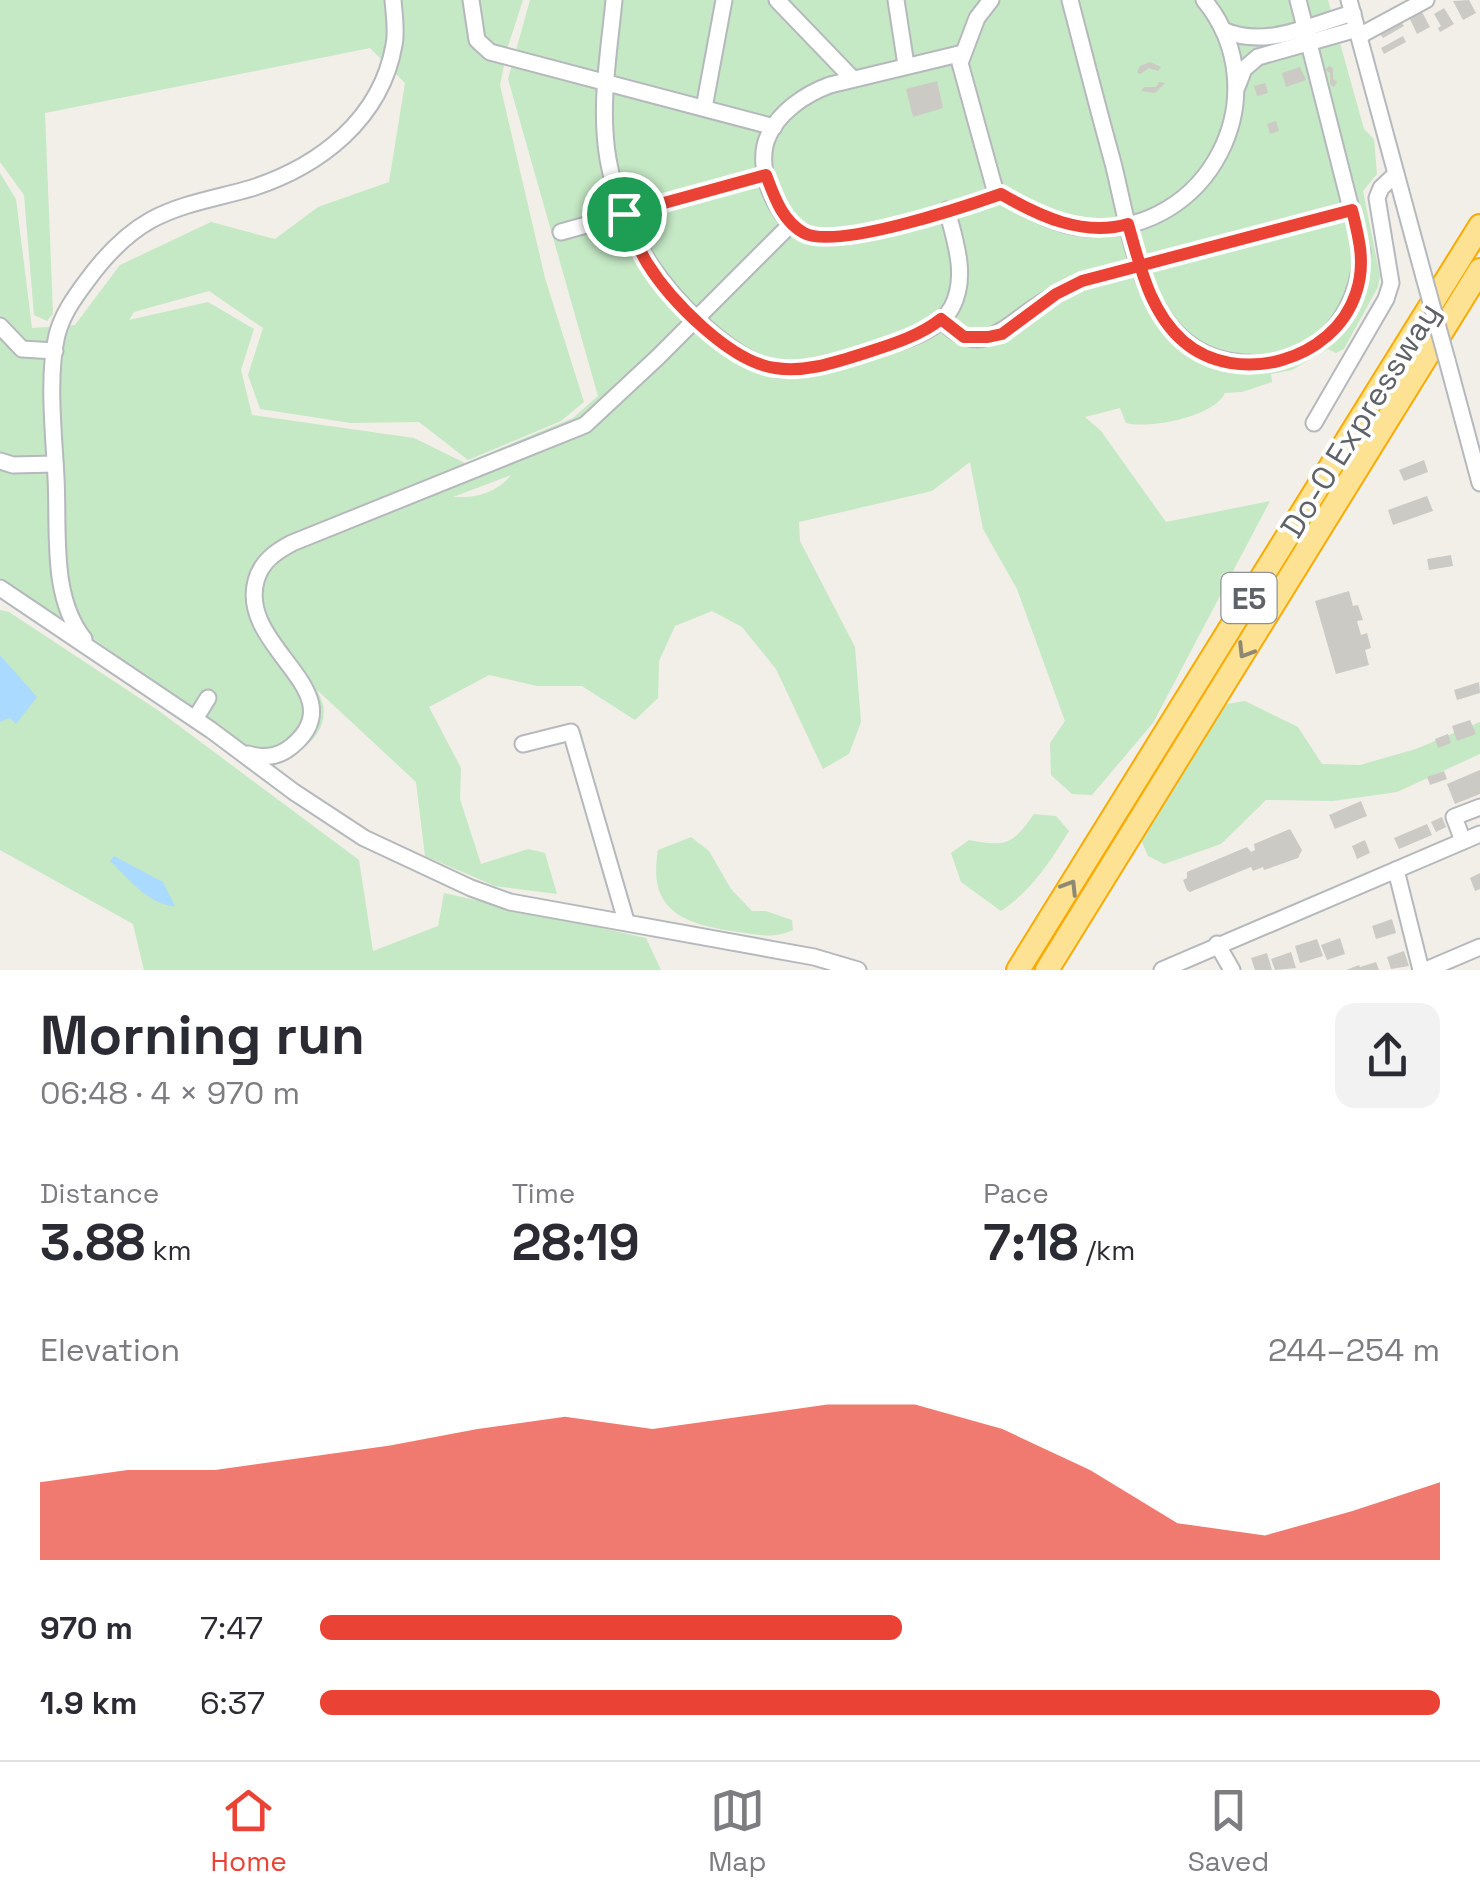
<!DOCTYPE html>
<meta charset="utf-8">
<style>
:root{--surface:#fff;--page:#f2f2f3;--text:#2b2b33;--muted:#7c7c81;--line:#e1e1e2;--accent:#ea4335}
body{margin:0;font-family:"Space Grotesk",sans-serif;background:var(--page);color:var(--text);height:100vh;display:flex;flex-direction:column;font-size:38px;white-space:nowrap}
*{box-sizing:border-box;margin:0}
p{font-size:32px;color:var(--muted)}
.icon{flex:none;width:55px;height:55px;fill:none;stroke:currentColor;stroke-width:2;stroke-linecap:round;stroke-linejoin:round}
.map{position:relative;height:970px;overflow:hidden}
.drawer{display:flex;flex-direction:column;background:var(--surface);flex:1}
.drawer>*{flex:none}
.pin{position:absolute;display:grid;place-items:center;width:85px;height:85px;color:#fff;margin:-42px;border:5px solid #fff;border-radius:50%;box-shadow:0 2px 10px #0007}
.round{display:grid;place-items:center;flex:none;width:105px;height:105px;border-radius:20px;background:var(--page)}
.summary{display:flex;align-items:center;justify-content:space-between;height:170px;padding:0 40px}
h1{font-size:55px;font-weight:700;line-height:75px}
.stats{display:grid;grid-template-columns:repeat(3,1fr);gap:15px;height:170px;padding:10px 40px}
.stats div{display:grid;align-content:center}
.stats b{font-size:50px;font-weight:700}
.stats small{font-size:28px;font-weight:400}
.stats p{font-size:28px}
.chart{height:280px;padding:20px 40px}
.chart p{display:flex;justify-content:space-between}
.chart svg{width:100%;height:180px;margin-top:10px;fill:var(--accent);opacity:.7}
ul{padding:0 40px;list-style:none;font-size:32px}
li{display:grid;grid-template-columns:160px 120px 1fr;align-items:center;height:75px}
li i{height:25px;border-radius:12px;background:var(--accent)}
.dock{display:flex;justify-content:space-around;align-items:center;height:140px;border-top:2px solid var(--line);background:var(--surface);font-size:28px;color:var(--muted)}
.dock a{display:grid;justify-items:center;gap:5px}
.dock .current{color:var(--accent)}
.map>svg:first-child{display:block}
.green{fill:#c5e8c5;fill-rule:evenodd}
.water{fill:#aadaff}
.building{fill:#cccac5}
.lines{fill:none;stroke-linecap:round;stroke-linejoin:round}
.minor-casing{stroke:#b5b8bc;stroke-width:19}
.highway-casing{stroke:#f9ab00;stroke-width:26}
.minor{stroke:#fff;stroke-width:15}
.highway{stroke:#fde293;stroke-width:22}
.minor-bridge-casing{stroke:#b5b8bc;stroke-width:19;stroke-linecap:butt}
.minor-bridge{stroke:#fff;stroke-width:15}
.oneway{stroke:#8e8975}
.route-casing{stroke:#fff;stroke-width:20}
.route{stroke:#ea4335;stroke-width:12}
.labels{text-anchor:middle;dominant-baseline:central;stroke-width:8;stroke-linejoin:round;paint-order:stroke}
.shield{fill:#fff;stroke:#8f9295;stroke-width:2.5}
.shield-label{font-size:30px;font-weight:bold;fill:#5f6368}
.street-label{font-size:32px;fill:#5f6368;stroke:#fff}
</style>
<div class="map">
<svg width="1480" height="970" viewBox="0 0 1480 970">
<rect width="100%" height="100%" fill="#f1efe8"/>
<!-- green -->
<g class="green">
<path d="M0 0H523L508 46 500 85 545 278 584 402 561 421 468 460 419 422 351 423 260 409 248 375 263 328 209 291 134 312 129 320 208 302 254 329 241 370 252 415 414 438 465 463 573 418 598 396 508 79 530 0H1328L1364 129 1374 139 1377 174 1363 191 1380 276 1378 287 1344 349 1336 353 1328 349 1292 370 1271 374 1272 382 1242 392 1225 393C1214 417 1150 429 1126 423L1120 408 1085 417 1101 431 1166 522 1270 501 1153 723 1092 795 1072 794 1051 775 1050 743 1065 721 1017 589 983 529 970 462 932 491 799 522 800 541 855 647 861 722 849 754 823 769 776 669 742 627 712 611 675 626 659 661 658 698 635 720 582 686H537L489 675 429 707 461 768 460 799 481 864 528 849 545 853 557 894 495 886 425 856 416 782 317 690C319 695 322 700 323 705 329 738 294 757 269 765L98 642 0 578V173L16 199 32 328 75 325 120 265 211 222 275 239 318 207 389 182 405 83 370 48 45 113 53 314 47 321 34 315 24 195 0 162ZM511 475C496 493 477 498 453 497Z"/>
<path d="M0 610 9 612 159 711 359 860 373 951 438 926 444 893 646 938 661 970H144L133 924 0 850Z"/>
<path d="M1245 701 1298 727 1322 764 1360 765 1416 749 1480 722V754L1397 792 1333 801 1266 800 1221 844 1164 864 1148 856 1141 840 1218 714 1227 704Z"/>
<path d="M1034 814 1056 816 1069 831C1050 862 1032 890 1001 911L961 882 951 853 969 840C1006 847 1012 845 1034 814Z"/>
<path d="M691 837 709 851 731 889 752 911H766L792 920 793 930C773 939 760 935 738 932 686 924 647 913 658 850Z"/>
</g>
<!-- water -->
<g class="water">
<path d="M0 655 37 697 16 724 10 718 0 722Z"/>
<path d="M114 856 163 882 175 906C150 906 128 878 110 861Z"/>
</g>
<!-- building -->
<g class="building">
<path d="M1469 0 1476 13 1463 20 1453 1Z"/>
<path d="M1444 8 1454 24 1440 32 1438 28 1441 26 1434 14Z"/>
<path d="M1422 12 1430 27 1417 34 1410 19Z"/>
<path d="M1401 22 1404 26 1383 38 1380 34Z"/>
<path d="M1403 36 1406 42 1384 54 1381 48Z"/>
<path d="M1150 62 1161 67 1158 71 1149 68 1140 74 1137 72 1140 66Z"/>
<path d="M1329 66 1333 68V79L1337 82 1334 87 1330 84V73L1325 70Z"/>
<path d="M1300 67 1306 80 1286 87 1282 73Z"/>
<path d="M937 81 943 108 913 117 906 89Z"/>
<path d="M1159 82 1165 83 1155 93 1141 91 1144 87H1156Z"/>
<path d="M1265 83 1268 93 1257 96 1254 86Z"/>
<path d="M1276 121 1279 131 1270 134 1267 124Z"/>
<path d="M1424 460 1428 472 1404 481 1399 470Z"/>
<path d="M1427 496 1433 511 1393 525 1388 510Z"/>
<path d="M1451 555 1453 566 1429 570 1427 559Z"/>
<path d="M1349 591 1353 606 1358 605 1363 620 1357 621 1361 635 1367 633 1371 648 1365 650 1369 665 1336 674 1315 601Z"/>
<path d="M1479 682 1480 693 1457 700 1454 690Z"/>
<path d="M1470 720 1476 734 1457 741 1452 726Z"/>
<path d="M1448 734 1451 743 1438 748 1435 739Z"/>
<path d="M1480 770V794L1455 804 1447 784Z"/>
<path d="M1444 771 1447 779 1430 785 1427 777Z"/>
<path d="M1361 801 1367 816 1335 829 1329 815Z"/>
<path d="M1442 817 1446 827 1436 832 1431 822Z"/>
<path d="M1427 824 1432 835 1399 849 1394 838Z"/>
<path d="M1290 829 1302 850 1298 858 1264 870 1263 867 1253 871 1251 867 1190 892 1187 890 1183 880 1187 878V872L1247 847 1251 852 1255 850 1254 844Z"/>
<path d="M1365 840 1370 853 1357 859 1352 846Z"/>
<path d="M1480 873V889L1475 891 1470 878Z"/>
<path d="M1392 919 1396 933 1376 939 1372 926Z"/>
<path d="M1340 938 1345 954 1327 960 1321 945Z"/>
<path d="M1317 939 1323 956 1300 963 1295 946Z"/>
<path d="M1404 951 1409 966 1391 969 1387 957Z"/>
<path d="M1291 952 1296 968 1275 970 1271 959Z"/>
<path d="M1267 953 1272 970H1255L1251 958Z"/>
<path d="M1376 962 1379 970H1346L1359 965 1360 967Z"/>
</g>
<g class="lines">
<!-- minor casing -->
<g class="minor-casing">
<g id="minor">
<path d="M471 0 477 40 490 52 774 127"/>
<path d="M614 0C609 53 599 106 608 159 621 232 661 291 717 337 733 350 750 362 769 367 798 375 832 363 859 355 887 345 937 336 952 307 968 276 955 241 947 210"/>
<path d="M777 0 853 79"/>
<path d="M896 0 906 65"/>
<path d="M991 0 977 18 960 63 995 190C1023 207 1053 225 1087 228 1209 236 1281 94 1204 0"/>
<path d="M1070 0C1084 54 1098 109 1113 163 1131 234 1142 345 1229 361 1257 366 1277 364 1303 352 1341 334 1360 292 1362 252L1298 0"/>
<path d="M1349 0 1424 277"/>
<path d="M1223 30C1266 49 1310 25 1353 13"/>
<path d="M1359 36 1426 0"/>
<path d="M963 53 830 85C805 94 777 113 767 139 754 173 781 234 820 237 863 241 959 208 1001 194"/>
<path d="M1237 87 1244 69 1258 57 1357 29"/>
<path d="M704 108 724 0"/>
<path d="M561 232 766 175"/>
<path d="M941 319C976 359 1002 330 1032 309 1048 298 1065 289 1083 281L1351 210"/>
<path d="M0 326 22 349 55 351"/>
<path d="M1447 360 1480 483"/>
<path d="M1314 423 1386 299 1391 283 1377 198 1381 188 1396 174"/>
<path d="M0 461 13 465 55 464"/>
<path d="M0 588 211 730 294 792 364 838 471 888 510 902 814 957 858 970"/>
<path d="M84 639C50 596 59 531 56 478 54 436 47 376 57 335 62 315 74 298 86 282 104 257 124 235 151 220 182 203 218 198 252 188 320 166 381 119 394 45 397 31 394 14 393 0"/>
<path d="M195 719 208 698"/>
<path d="M523 744 571 732 626 921"/>
<path d="M248 754C264 759 279 757 292 746 357 692 238 648 256 581 261 562 275 552 292 543L585 425 658 357 792 223"/>
<path d="M1463 841 1454 817 1480 807"/>
<path d="M1396 870 1421 970"/>
<path d="M1217 944 1232 970"/>
<path d="M1162 970 1480 834"/>
<path d="M1426 970 1480 947"/>
</g>
</g>
<!-- highway casing -->
<g class="highway-casing">
<g id="highway">
<path d="M1018 970 1480 226"/>
<path d="M1047 970 1480 270"/>
</g>
</g>
<!-- minor -->
<use href="#minor" class="minor"/>
<!-- highway -->
<use href="#highway" class="highway"/>
<!-- minor-bridge casing -->
<g class="minor-bridge-casing">
<path id="minor-bridge" d="M1424 277 1447 360"/>
</g>
<!-- minor-bridge -->
<use href="#minor-bridge" class="minor-bridge"/>
</g>
<!-- one-way arrows -->
<defs><path id="oneway-chevron" d="M-2-3.5L2.5 0L-2 3.5" fill="none" stroke-width="1.6" stroke-linecap="round" stroke-linejoin="round" transform="scale(2.5)"/></defs>
<g class="oneway">
<use href="#oneway-chevron" transform="translate(1245 651) rotate(122)"/>
<use href="#oneway-chevron" transform="translate(1070 887) rotate(-58)"/>
</g>
<g class="lines">
<!-- route casing -->
<g class="route-casing">
<path id="route" d="M624 214 766 175C774 196 782 221 804 233 836 250 964 207 1001 194 1039 216 1083 237 1128 224 1140 265 1149 311 1183 341 1237 388 1334 361 1356 293 1366 264 1359 238 1352 210L1082 281 1056 294 1002 334 988 337H964L941 319C920 336 890 345 865 353 836 362 805 373 775 368 730 362 670 300 647 263 638 248 631 230 624 214"/>
</g>
<!-- route -->
<use href="#route" class="route"/>
</g>
<g class="labels">
<!-- shield labels -->
<rect class="shield" x="1221.5" y="573" width="55" height="50" rx="8"/>
<g class="shield-label">
<text x="1249" y="598">E5</text>
</g>
<!-- street labels -->
<g class="street-label">
<text transform="translate(1360 420) rotate(-58)">Do-O Expressway</text>
</g>
</g>
</svg>
<div class="pin" style="left:624px;top:214px;background:#1e9e55"><svg class="icon" aria-label="arrive" viewBox="0 0 24 24"><path d="M6 21V4h12l-3 4 3 4H6"/></svg></div>
</div>
<section class="drawer">
<div class="summary"><div><h1>Morning run</h1><p>06:48 · 4 × 970 m</p></div><a class="round"><svg class="icon" aria-label="share" viewBox="0 0 24 24"><path d="M12 15V3M7 8l5-5 5 5M5 13v7h14v-7"/></svg></a></div>
<div class="stats">
<div><p>Distance</p><b>3.88<small> km</small></b></div>
<div><p>Time</p><b>28:19</b></div>
<div><p>Pace</p><b>7:18<small> /km</small></b></div>
</div>
<div class="chart"><p><span>Elevation</span>244–254 m</p>
<svg viewBox="0 0 160 44" preserveAspectRatio="none"><path d="M0 44V25L10 22L20 22L30 19L40 16L50 12L60 9L70 12L80 9L90 6L100 6L110 12L120 22L130 35L140 38L150 32L160 25V44z"/></svg>
</div>
<ul>
<li><b>970 m</b>7:47<i style="width:52%"></i></li>
<li><b>1.9 km</b>6:37<i style="width:100%"></i></li>
</ul>
</section>
<nav class="dock">
<a class="current"><svg class="icon" aria-label="home" viewBox="0 0 24 24"><path d="M3 11l9-7 9 7M6 9v11h12V9"/></svg>Home</a>
<a><svg class="icon" aria-label="map" viewBox="0 0 24 24"><path d="M3 6l6-2 6 2 6-2v14l-6 2-6-2-6 2zM9 4v14M15 6v14"/></svg>Map</a>
<a><svg class="icon" aria-label="saved" viewBox="0 0 24 24"><path d="M7 4h10v16l-5-4-5 4z"/></svg>Saved</a>
</nav>
